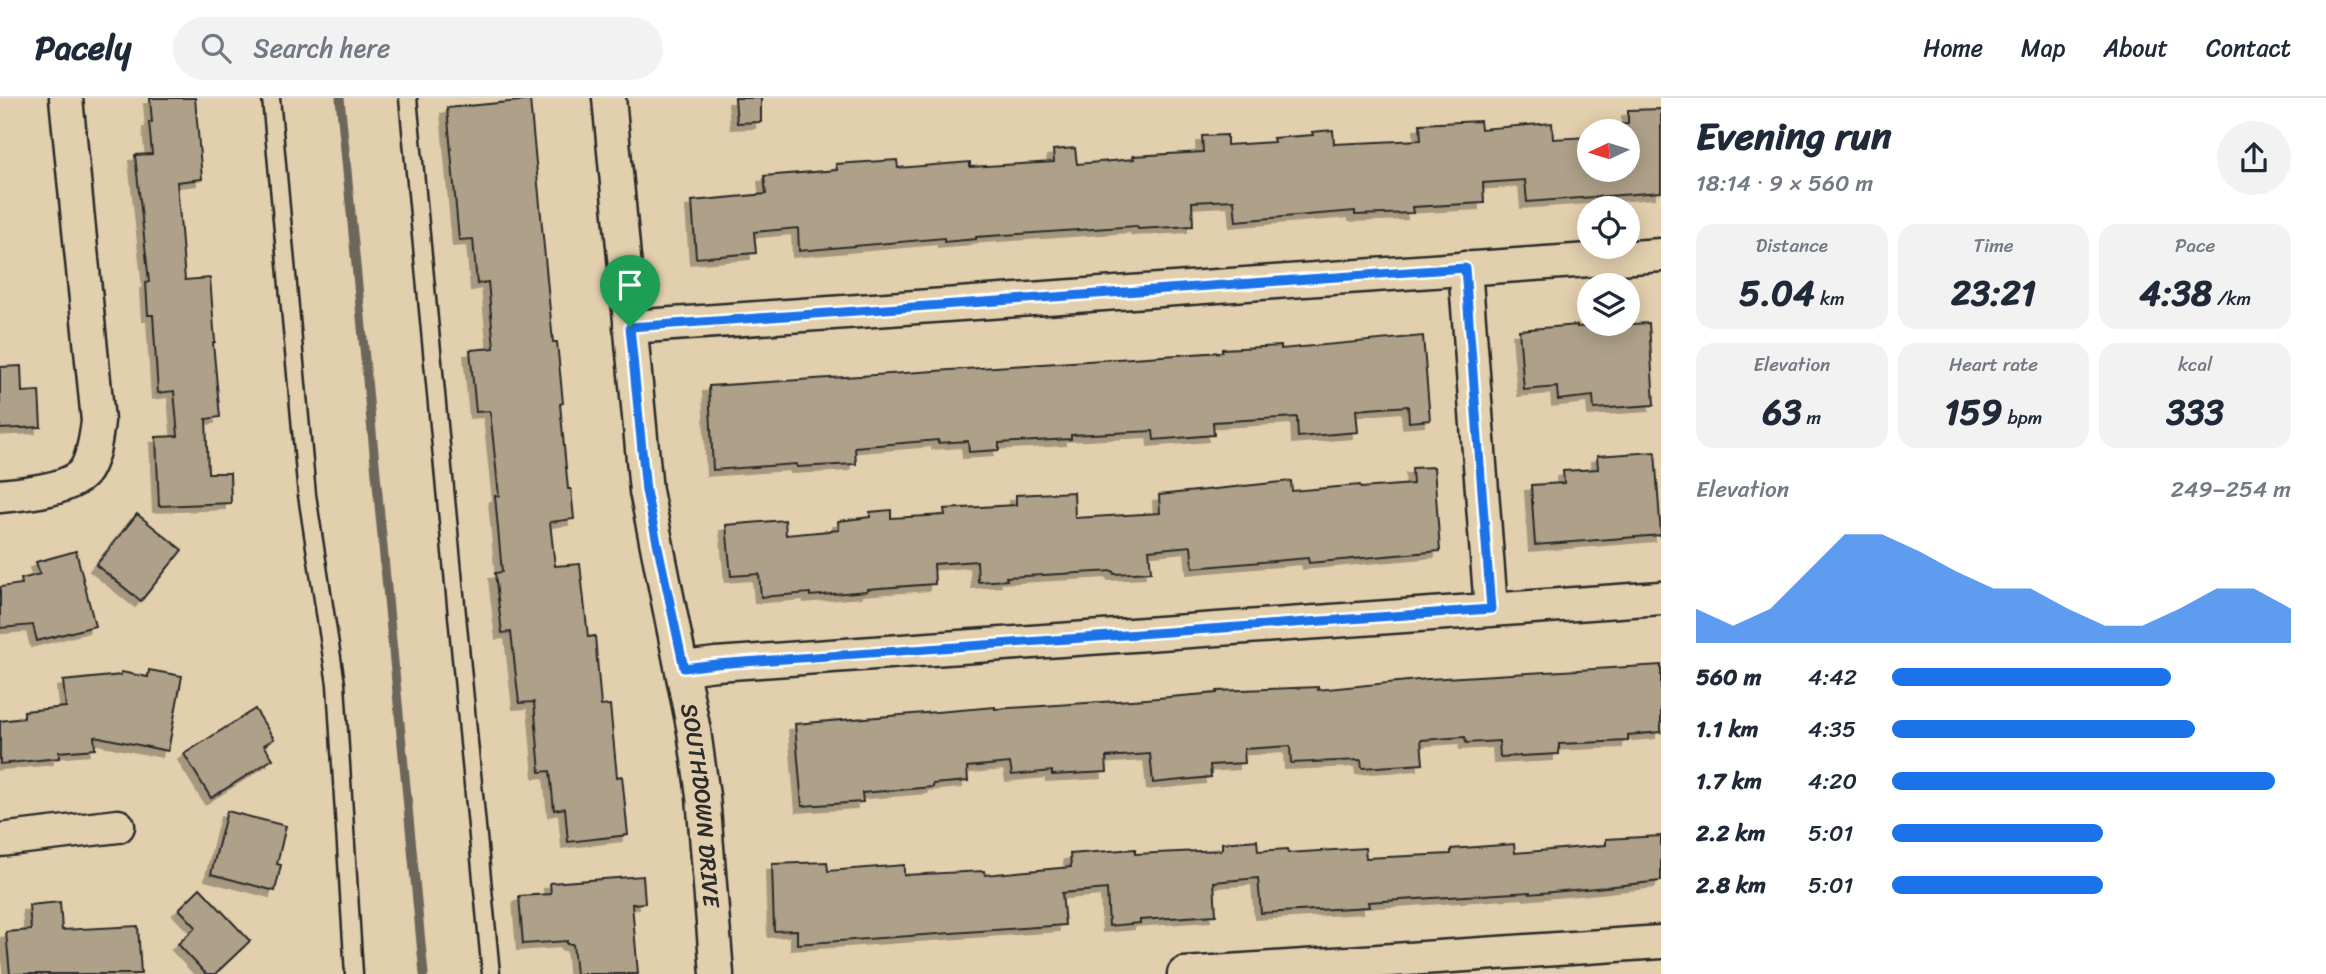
<!DOCTYPE html>
<meta charset="utf-8">
<style>
:root{--surface:#fff;--page:#f2f2f3;--text:#1f2937;--muted:#747a83;--line:#e0e1e3;--accent:#1a73e8}
body{margin:0;font-family:Sriracha,sans-serif;background:var(--page);color:var(--text);height:100vh;display:flex;flex-direction:column;font-size:26px;white-space:nowrap}
*{box-sizing:border-box;margin:0}
p{font-size:23px;color:var(--muted)}
.icon{flex:none;width:38px;height:38px;fill:none;stroke:currentColor;stroke-width:2;stroke-linecap:round;stroke-linejoin:round}
.map{position:relative;flex:1;overflow:hidden}
.details{display:flex;flex-direction:column;background:var(--surface);width:665px}
.details>*{flex:none}
.needle{width:46px;rotate:266deg}
.buttons{position:absolute;left:1577px;top:21px;display:grid;gap:14px}
.buttons a{display:grid;place-items:center;width:63px;height:63px;border-radius:50%;background:var(--surface);box-shadow:0 4px 18px #0003;font-size:35px}
.pin{position:absolute;display:grid;place-items:center;width:60px;height:60px;color:#fff;margin:-72px -30px;border-radius:50% 50% 50% 0;rotate:-45deg;box-shadow:0 0 7px #0007}
.pin .icon{rotate:45deg}
.round{display:grid;place-items:center;flex:none;width:74px;height:74px;border-radius:37px;background:var(--page)}
.head{display:flex;align-items:center;justify-content:space-between;height:119px;padding:0 35px}
h1{font-size:38px;font-weight:700;line-height:52px}
.stats{display:grid;grid-template-columns:repeat(3,1fr);gap:10px;height:119px;padding:7px 35px}
.stats div{display:grid;align-content:center;border-radius:18px;background:var(--page);text-align:center}
.stats b{font-size:35px;font-weight:700}
.stats small{font-size:19px;font-weight:400}
.stats p{font-size:19px}
.chart{height:196px;padding:14px 35px}
.chart p{display:flex;justify-content:space-between}
.chart svg{width:100%;height:126px;margin-top:7px;fill:var(--accent);opacity:.7}
ul{padding:0 35px;list-style:none;font-size:23px}
li{display:grid;grid-template-columns:112px 84px 1fr;align-items:center;height:52px}
li i{height:18px;border-radius:9px;background:var(--accent)}
header{display:flex;align-items:center;gap:42px;box-sizing:border-box;height:98px;padding:0 35px;background:var(--surface);border-bottom:2px solid var(--line)}
header strong{font-size:33px}
nav{display:flex;gap:38px;margin-inline-start:auto;font-size:24px}
.search{width:490px;height:63px;background:var(--page);display:flex;align-items:center;gap:18px;box-sizing:border-box;padding:0 24px;border-radius:38px;color:var(--muted);font-size:26px}
main{display:flex;flex:1;min-height:0}
.map>svg:first-child{display:block}
.lines{fill:none;stroke-linecap:round;stroke-linejoin:round}
.stream{stroke:#6d665a;stroke-width:9}
.building{fill:#afa189;stroke:#2b2b2b;stroke-width:2;filter:url(#shadow)}
.service-casing{stroke:#2b2b2b;stroke-width:21}
.minor-casing{stroke:#2b2b2b;stroke-width:37}
.service{stroke:#e2cfad;stroke-width:16}
.minor{stroke:#e2cfad;stroke-width:32}
.route-casing{stroke:#fff;stroke-width:14}
.route{stroke:#1a73e8;stroke-width:9}
.labels{text-anchor:middle;dominant-baseline:central;stroke-width:5;stroke-linejoin:round;paint-order:stroke}
.street-label{font-size:23px;fill:#2b2b2b;stroke:#e2cfad}
</style>
<header>
<strong>Pacely</strong>
<div class="search"><svg class="icon" aria-label="search" viewBox="0 0 24 24"><circle cx="10" cy="10" r="6"/><path d="M15 15l6 6"/></svg>Search here</div>
<nav><a>Home</a><a>Map</a><a>About</a><a>Contact</a></nav>
</header>
<main>
<div class="map">
<svg width="1661" height="876" viewBox="0 0 1661 876">
<defs>
<filter id="shadow"><feDropShadow dx="-6" dy="6" stdDeviation="0" flood-color="#0004"/></filter>
</defs>
<rect width="100%" height="100%" fill="#e2cfad"/>
<filter id="ink" filterUnits="userSpaceOnUse"><feTurbulence type="fractalNoise" baseFrequency=".0143" numOctaves="2"/><feDisplacementMap in="SourceGraphic" scale="14" xChannelSelector="R" yChannelSelector="G"/><feConvolveMatrix kernelMatrix="1 2 1 2 8 2 1 2 1" color-interpolation-filters="sRGB"/></filter>
<g filter="url(#ink)">
<g class="lines">
<!-- stream -->
<path class="stream" d="M340 0 424 876"/>
</g>
<!-- building -->
<g class="building">
<path d="M150 0H195L202 81 177 84 185 182 210 180 215 244 213 245 220 319 206 321 208 375H230L231 405 159 408 156 339 178 338 174 293 158 295 153 217H148L146 185 149 184 135 57 152 56 149 24H152Z"/>
<path d="M735 0H761V24L737 25Z"/>
<path d="M530 2 553 244H557L563 305 560 306 568 391H571L574 421 550 424 555 468 580 466 588 539 595 538 601 608 610 607 617 679 622 678 628 737 568 744 565 710 554 712 550 673 540 674 534 604 519 605 511 534 502 535 495 475 502 474 495 398H499L490 313 476 314 470 252 494 250 488 184 477 186 473 141 459 142 447 10Z"/>
<path d="M1661 11V94L1527 104 1525 82 1483 85 1484 105 1412 109 1413 115 1355 117V113L1236 123 1234 102 1192 104 1193 128 1138 131 1137 128 976 139V141L944 144V140L799 153 798 130 754 134 756 155 696 160 692 103 766 96 764 78 837 72 836 66 897 62 898 70 970 64V69L1054 64 1053 52 1075 50 1077 66 1134 61 1133 58 1203 54 1202 38 1227 37V47L1274 44 1273 40 1313 37 1312 34 1333 32 1334 46 1421 42 1420 26 1480 23 1481 31 1552 25 1553 41 1589 39V72H1628V33H1598L1597 27 1628 26V12Z"/>
<path d="M1649 225 1654 307 1594 311 1593 298 1558 302 1557 289 1524 292 1519 232 1577 227V229Z"/>
<path d="M1423 238 1430 322 1409 324 1408 308 1356 312 1358 334 1298 339 1297 319 1213 324 1214 337 1154 342 1153 333 1071 337V341L999 345V352L969 354 968 343 938 345V342L855 349 856 366 797 369 796 366 713 372 709 288 1222 254V251L1281 248V251Z"/>
<path d="M21 268 22 294 39 293 41 329 0 331V269Z"/>
<path d="M1655 354 1661 437 1535 447 1531 387 1564 385 1563 373 1598 371 1597 358Z"/>
<path d="M1434 369 1440 453 1309 465 1308 460 1193 470 1191 448 1149 452 1151 474 1114 476 1113 473 1006 479 1007 482 978 484 977 463 934 466 935 486 867 491V493L810 498V495L761 499 759 476 731 478 726 427 785 422 786 437 839 432 838 423 870 419V414L891 412V420L945 417 944 411 1016 407V397L1074 394 1075 420 1160 415 1159 397 1291 383 1292 393 1360 387 1361 390 1413 386 1412 370Z"/>
<path d="M137 416 182 452 141 503 96 467Z"/>
<path d="M76 453 95 528 37 543 33 527 0 530V489L22 486 21 481 40 476 36 464Z"/>
<path d="M1661 567V634L1628 637V643L1559 646V656L1500 659 1499 643 1466 645 1465 639 1421 642 1423 666 1362 670 1361 662 1291 665 1290 648 1244 651 1245 665 1210 667 1211 679 1153 685 1150 656 1106 659 1107 674 1052 677V673L1012 677 1010 665 967 669 968 683 933 686V689L862 695 863 704 802 708 795 626 995 609V611L1146 601 1217 595V593L1318 589V592L1428 581Z"/>
<path d="M149 572 182 578 168 653 94 638 95 651 59 654V660L0 666V623L24 620V613L66 609 63 583 121 577V574L148 579Z"/>
<path d="M255 611 274 641 264 647 273 661 211 700 184 656Z"/>
<path d="M227 713 286 728 277 766 281 767 275 793 211 776Z"/>
<path d="M1661 738V783L1596 790 1530 796V794L1368 804 1369 809 1261 815 1258 780 1214 784 1216 817 1140 822V825L1109 828 1107 791 1062 795 1065 827 797 846V832L774 833 772 766 827 764 828 773 904 767V777L984 773 985 777 1071 769 1070 756 1135 751V756L1222 752V745L1257 742 1258 753 1287 751 1288 755 1365 750 1366 760 1451 756V751L1514 746 1515 755 1606 747V741Z"/>
<path d="M643 778 645 805 632 806 638 876H576L573 846H567V843L523 846 519 798 551 796 550 785Z"/>
<path d="M200 790 250 843 215 876H206L178 846 196 829 179 811Z"/>
<path d="M60 804 62 832 138 828 141 876H10L6 834 31 832 29 807Z"/>
</g>
<g class="lines">
<!-- service casing -->
<g class="service-casing">
<g id="service">
<path d="M271 0 307 397 336 586 354 876"/>
<path d="M408 0 491 876"/>
</g>
</g>
<!-- minor casing -->
<g class="minor-casing">
<g id="minor">
<path id="s1" d="M609 0 646 393 694 633 703 698 717 876"/>
<path d="M1465 170 1491 511"/>
<path d="M630 229 1661 157"/>
<path d="M0 398C22 396 74 392 86 371 94 357 96 338 98 323L66 0"/>
<path d="M684 570 716 566 1661 500"/>
<path d="M0 742 118 728"/>
<path d="M1184 876 1661 844"/>
</g>
</g>
<!-- service -->
<use href="#service" class="service"/>
<!-- minor -->
<use href="#minor" class="minor"/>
</g>
</g>
<g class="lines" filter="url(#ink)">
<!-- route casing -->
<g class="route-casing">
<path id="route" d="M1465 170 1491 511 716 566 684 570 646 393 630 229Z"/>
</g>
<!-- route -->
<use href="#route" class="route"/>
</g>
<g class="labels">
<!-- street labels -->
<g class="street-label">
<text stroke="none"><textPath href="#s1" startOffset="714">SOUTHDOWN DRIVE</textPath></text>
</g>
</g>
</svg>
<div class="buttons">
<a><svg class="needle" viewBox="-14 -14 28 28"><path d="M0-13l5 13h-10z" fill="#e53935"/><path d="M0 13l5-13h-10z" fill="#747a83"/></svg></a>
<a><svg class="icon" aria-label="locate" viewBox="0 0 24 24"><circle cx="12" cy="12" r="6"/><path d="M12 2v4M12 18v4M2 12h4M18 12h4"/></svg></a>
<a><svg class="icon" aria-label="layers" viewBox="0 0 24 24"><path d="M12 4l9 5-9 5-9-5zM3 14l9 5 9-5"/></svg></a>
</div>
<div class="pin" style="left:630px;top:229px;background:#1e9e55"><svg class="icon" aria-label="arrive" viewBox="0 0 24 24"><path d="M6 21V4h12l-3 4 3 4H6"/></svg></div>
</div>
<section class="details">
<div class="head"><div><h1>Evening run</h1><p>18:14 · 9 × 560 m</p></div><a class="round"><svg class="icon" aria-label="share" viewBox="0 0 24 24"><path d="M12 15V3M7 8l5-5 5 5M5 13v7h14v-7"/></svg></a></div>
<div class="stats">
<div><p>Distance</p><b>5.04<small> km</small></b></div>
<div><p>Time</p><b>23:21</b></div>
<div><p>Pace</p><b>4:38<small> /km</small></b></div>
</div>
<div class="stats">
<div><p>Elevation</p><b>63<small> m</small></b></div>
<div><p>Heart rate</p><b>159<small> bpm</small></b></div>
<div><p>kcal</p><b>333</b></div>
</div>
<div class="chart"><p><span>Elevation</span>249–254 m</p>
<svg viewBox="0 0 160 44" preserveAspectRatio="none"><path d="M0 44V32L10 38L20 32L30 19L40 6L50 6L60 12L70 19L80 25L90 25L100 32L110 38L120 38L130 32L140 25L150 25L160 32V44z"/></svg>
</div>
<ul>
<li><b>560 m</b>4:42<i style="width:70%"></i></li>
<li><b>1.1 km</b>4:35<i style="width:76%"></i></li>
<li><b>1.7 km</b>4:20<i style="width:96%"></i></li>
<li><b>2.2 km</b>5:01<i style="width:53%"></i></li>
<li><b>2.8 km</b>5:01<i style="width:53%"></i></li>
</ul>
</section>
</main>
